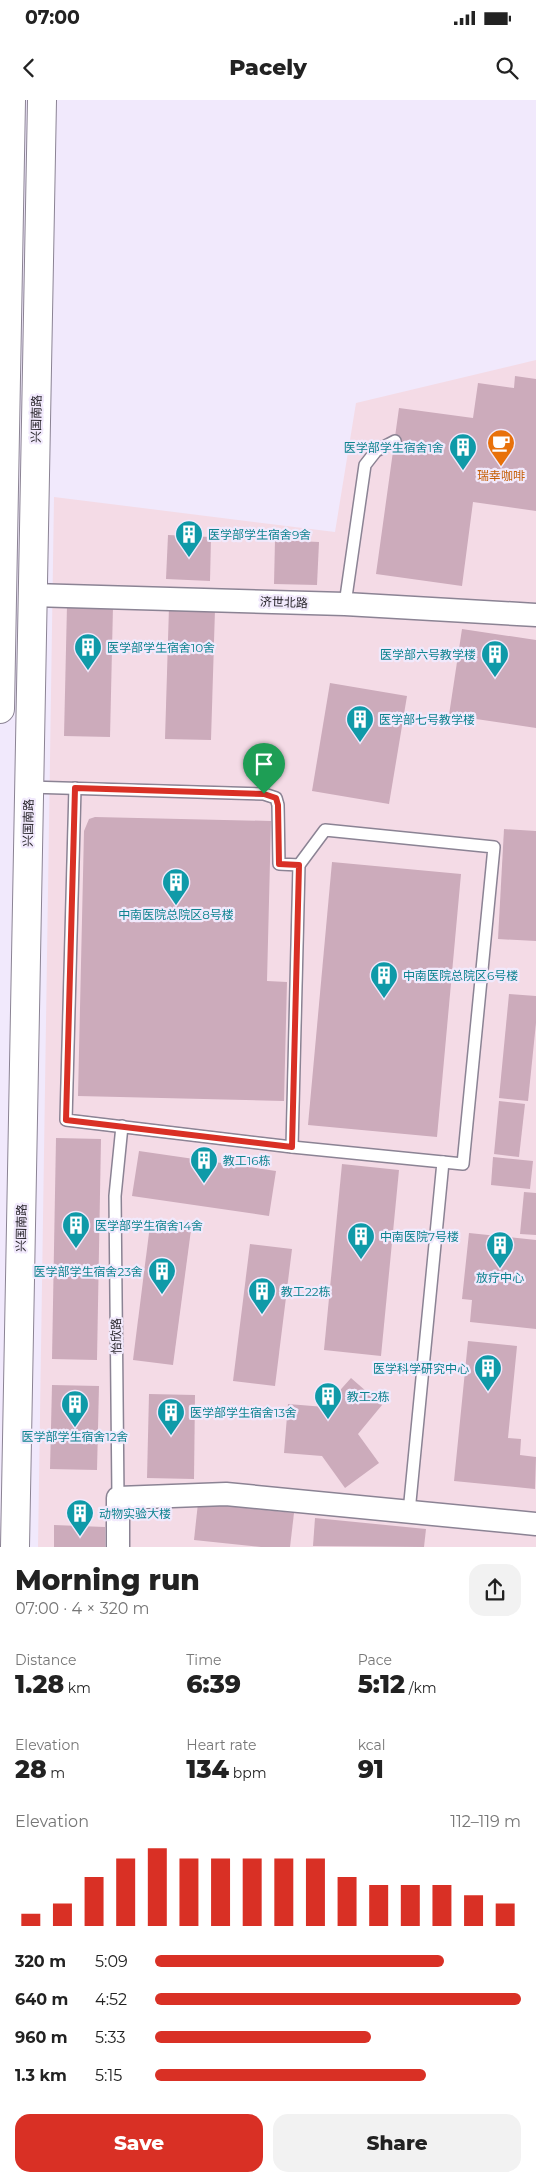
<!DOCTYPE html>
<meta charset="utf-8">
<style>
:root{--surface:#fff;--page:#f2f2f2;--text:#222;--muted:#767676;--accent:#d93025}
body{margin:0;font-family:Montserrat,"Noto Sans SC",sans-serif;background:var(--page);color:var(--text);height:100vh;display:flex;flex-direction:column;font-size:19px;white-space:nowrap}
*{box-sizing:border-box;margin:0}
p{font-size:16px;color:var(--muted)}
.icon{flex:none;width:28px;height:28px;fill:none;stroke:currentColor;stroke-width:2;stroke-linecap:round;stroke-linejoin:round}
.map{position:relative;height:1447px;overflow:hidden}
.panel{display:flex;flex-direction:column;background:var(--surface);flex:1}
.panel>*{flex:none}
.pin{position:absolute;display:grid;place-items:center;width:42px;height:42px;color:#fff;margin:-51px -21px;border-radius:50% 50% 50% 0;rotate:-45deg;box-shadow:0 0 5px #0007}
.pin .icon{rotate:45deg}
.round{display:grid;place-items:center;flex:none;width:52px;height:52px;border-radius:15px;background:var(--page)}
.headline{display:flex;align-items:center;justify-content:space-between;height:85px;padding:0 15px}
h1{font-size:28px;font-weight:800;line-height:38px}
.metrics{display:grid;grid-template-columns:repeat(3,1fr);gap:8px;height:85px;padding:5px 15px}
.metrics div{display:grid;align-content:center}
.metrics b{font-size:25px;font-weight:800}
.metrics small{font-size:14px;font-weight:400}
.metrics p{font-size:14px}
.chart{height:140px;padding:10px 15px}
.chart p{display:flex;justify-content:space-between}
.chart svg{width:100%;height:90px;margin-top:5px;stroke:var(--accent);stroke-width:6}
.action{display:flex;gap:10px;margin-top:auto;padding:10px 15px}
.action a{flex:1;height:58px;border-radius:15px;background:var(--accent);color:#fff;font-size:20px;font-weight:800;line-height:58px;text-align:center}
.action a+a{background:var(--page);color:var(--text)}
ul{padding:0 15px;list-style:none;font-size:16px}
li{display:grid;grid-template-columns:80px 60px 1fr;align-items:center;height:38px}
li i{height:12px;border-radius:6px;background:var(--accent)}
.status{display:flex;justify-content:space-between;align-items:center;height:35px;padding:0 25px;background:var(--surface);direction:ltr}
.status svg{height:14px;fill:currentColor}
header{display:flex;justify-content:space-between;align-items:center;height:65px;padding:0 15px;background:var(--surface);font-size:22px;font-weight:800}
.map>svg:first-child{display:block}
.education{fill:#f4dbe6}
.building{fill:#ccabbb}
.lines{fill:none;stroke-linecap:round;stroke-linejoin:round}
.lane-casing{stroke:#8b8394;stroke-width:14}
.street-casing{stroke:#8b8394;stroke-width:25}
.secondary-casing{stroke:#8b8394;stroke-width:30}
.lane{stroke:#fff;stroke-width:11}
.street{stroke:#fff;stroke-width:22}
.secondary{stroke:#fff;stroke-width:28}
.route-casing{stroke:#fff;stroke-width:10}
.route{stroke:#d93025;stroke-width:6}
.labels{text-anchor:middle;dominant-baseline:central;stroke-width:4.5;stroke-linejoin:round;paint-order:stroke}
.street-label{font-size:12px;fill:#27242a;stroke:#f1e9fc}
.culture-label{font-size:12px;fill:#0d838f;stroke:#f1e9fc;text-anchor:start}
.food-label{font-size:12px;fill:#c56008;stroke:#f1e9fc}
</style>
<div class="status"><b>07:00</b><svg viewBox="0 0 49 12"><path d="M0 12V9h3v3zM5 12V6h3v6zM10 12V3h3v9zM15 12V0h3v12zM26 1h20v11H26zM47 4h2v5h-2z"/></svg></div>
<header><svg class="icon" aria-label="back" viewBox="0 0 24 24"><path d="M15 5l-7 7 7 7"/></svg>Pacely<svg class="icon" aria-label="search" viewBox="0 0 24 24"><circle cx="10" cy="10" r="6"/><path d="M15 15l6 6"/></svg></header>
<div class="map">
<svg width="536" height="1447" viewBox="0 0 536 1447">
<rect width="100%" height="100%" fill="#f1e9fc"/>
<!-- education -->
<path class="education" d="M536 260V1447H38L54 397 335 432 356 303Z"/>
<!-- building -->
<g class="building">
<path d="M515 276 536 279V411L473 402 462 486 376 474 399 308 473 318 478 283 514 288Z"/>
<path d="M168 435 211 437 210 481 166 479Z"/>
<path d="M275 440 319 442 317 485 274 484Z"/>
<path d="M67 505 113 506 110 637 64 636Z"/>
<path d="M169 507 215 509 211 640 165 639Z"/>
<path d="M462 529 536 540V628L449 615Z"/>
<path d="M330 583 407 596 389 704 312 691Z"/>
<path d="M95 717 271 721 267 881 287 882 284 1001 78 996 84 731 89 719Z"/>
<path d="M504 729 536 731V841L498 839Z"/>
<path d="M332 762 461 774 437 1037 308 1025Z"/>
<path d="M509 894 536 896V923L528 1001 499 998Z"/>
<path d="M499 1001 525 1004 519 1057 494 1054Z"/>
<path d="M56 1038 101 1039 97 1260 52 1259Z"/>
<path d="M139 1051 276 1071 269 1116 132 1096Z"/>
<path d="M493 1057 533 1061 530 1089 491 1085Z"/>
<path d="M342 1064 399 1070 381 1256 324 1250Z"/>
<path d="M524 1092 536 1093V1135L520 1134Z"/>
<path d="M150 1125 191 1130 173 1265 133 1260Z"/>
<path d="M469 1133 536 1140V1229L470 1222 472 1200 462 1199Z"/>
<path d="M250 1144 292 1149 275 1286 233 1281Z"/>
<path d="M468 1241 517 1246 508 1338 521 1339 520 1355 536 1357 535 1389 454 1381Z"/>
<path d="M351 1278 382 1305 358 1334 379 1363 345 1388 322 1356 284 1353 288 1304 325 1307Z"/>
<path d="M52 1285 99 1286 97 1370 50 1369Z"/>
<path d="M149 1294 195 1295 194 1379 147 1378Z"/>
<path d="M198 1403 294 1413 290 1447H261L194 1440Z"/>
<path d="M315 1418 426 1429 424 1447 313 1446Z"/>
<path d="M54 1425 105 1427V1447H54Z"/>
</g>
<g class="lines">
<!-- lane casing -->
<g class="lane-casing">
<g id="lane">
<path d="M345 504 365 365 376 351 395 341"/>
<path d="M29 687 264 694 276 698 278 705 279 764 299 765 292 1047"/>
<path d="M75 688 66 1020 292 1047 443 1062 409 1412"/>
<path d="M299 765 325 730 494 747 463 1064 443 1062"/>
<path d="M118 1398 115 1096 122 1026"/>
</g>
</g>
<!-- street casing -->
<g class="street-casing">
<g id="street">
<path d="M32 495 345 504 536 515"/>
<path d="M118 1447V1398L226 1394 536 1424"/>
</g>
</g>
<!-- secondary casing -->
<g class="secondary-casing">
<g id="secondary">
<path d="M0 609 11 0"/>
<path d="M15 1447 42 0"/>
</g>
</g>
<!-- lane -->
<use href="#lane" class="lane"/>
<!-- street -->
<use href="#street" class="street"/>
<!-- secondary -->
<use href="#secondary" class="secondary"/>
</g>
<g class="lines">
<!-- route casing -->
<g class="route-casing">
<path id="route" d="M75 688 264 694 276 698 278 705 279 764 299 765 292 1047 66 1020Z"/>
</g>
<!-- route -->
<use href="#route" class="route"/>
</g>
<!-- icons -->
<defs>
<g id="cafe-pin" transform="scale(1.4375)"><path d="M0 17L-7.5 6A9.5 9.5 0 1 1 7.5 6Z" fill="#e8710a" stroke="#f1e9fc"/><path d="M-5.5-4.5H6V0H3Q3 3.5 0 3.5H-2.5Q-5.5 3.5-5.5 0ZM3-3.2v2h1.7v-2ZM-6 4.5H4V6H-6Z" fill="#fff"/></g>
<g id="building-pin" transform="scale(1.4375)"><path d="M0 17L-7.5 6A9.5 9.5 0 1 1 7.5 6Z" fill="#0f9aa8" stroke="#f1e9fc"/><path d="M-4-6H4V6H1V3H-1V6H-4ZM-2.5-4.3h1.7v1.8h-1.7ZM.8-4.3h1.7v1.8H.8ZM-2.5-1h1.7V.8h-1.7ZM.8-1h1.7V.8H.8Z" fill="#fff"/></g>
</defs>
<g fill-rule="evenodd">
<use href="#cafe-pin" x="501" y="343"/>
<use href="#building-pin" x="463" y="347"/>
<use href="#building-pin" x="189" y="434"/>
<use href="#building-pin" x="88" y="547"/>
<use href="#building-pin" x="495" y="554"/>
<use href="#building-pin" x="360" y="619"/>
<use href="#building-pin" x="176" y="782"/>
<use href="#building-pin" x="384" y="875"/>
<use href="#building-pin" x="204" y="1060"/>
<use href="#building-pin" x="76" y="1125"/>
<use href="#building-pin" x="361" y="1136"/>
<use href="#building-pin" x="500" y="1145"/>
<use href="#building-pin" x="162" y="1171"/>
<use href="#building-pin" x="262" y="1191"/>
<use href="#building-pin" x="488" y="1268"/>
<use href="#building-pin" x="328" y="1296"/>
<use href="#building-pin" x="75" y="1304"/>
<use href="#building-pin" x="171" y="1312"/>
<use href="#building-pin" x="80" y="1413"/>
</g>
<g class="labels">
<!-- street labels -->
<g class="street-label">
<text transform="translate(36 319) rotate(-89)">兴国南路</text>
<text transform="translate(284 502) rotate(2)">济世北路</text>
<text transform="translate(28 723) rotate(-89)">兴国南路</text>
<text transform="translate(21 1128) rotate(-89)">兴国南路</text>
<text transform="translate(116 1236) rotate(-91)">怡欣路</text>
</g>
<!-- culture labels -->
<g class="culture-label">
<text x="444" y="347" text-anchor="end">医学部学生宿舍1舍</text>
<text x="208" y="434">医学部学生宿舍9舍</text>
<text x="107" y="547">医学部学生宿舍10舍</text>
<text x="476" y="554" text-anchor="end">医学部六号教学楼</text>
<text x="379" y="619">医学部七号教学楼</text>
<text x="176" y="814" text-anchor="middle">中南医院总院区8号楼</text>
<text x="403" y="875">中南医院总院区6号楼</text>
<text x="223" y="1060">教工16栋</text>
<text x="95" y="1125">医学部学生宿舍14舍</text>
<text x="380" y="1136">中南医院7号楼</text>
<text x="143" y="1171" text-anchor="end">医学部学生宿舍23舍</text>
<text x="500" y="1177" text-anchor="middle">放疗中心</text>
<text x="281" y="1191">教工22栋</text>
<text x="469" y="1268" text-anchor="end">医学科学研究中心</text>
<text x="347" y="1296">教工2栋</text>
<text x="190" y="1312">医学部学生宿舍13舍</text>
<text x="75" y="1336" text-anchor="middle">医学部学生宿舍12舍</text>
<text x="99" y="1413">动物实验大楼</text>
</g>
<!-- food labels -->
<g class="food-label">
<text x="501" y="375">瑞幸咖啡</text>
</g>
</g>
</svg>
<div class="pin" style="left:264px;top:694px;background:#1e9e55"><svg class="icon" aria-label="arrive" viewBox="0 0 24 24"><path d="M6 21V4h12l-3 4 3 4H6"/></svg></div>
</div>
<section class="panel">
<div class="headline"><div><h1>Morning run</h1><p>07:00 · 4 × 320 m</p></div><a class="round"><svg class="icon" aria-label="share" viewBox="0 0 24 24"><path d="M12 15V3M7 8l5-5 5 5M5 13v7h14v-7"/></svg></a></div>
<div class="metrics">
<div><p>Distance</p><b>1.28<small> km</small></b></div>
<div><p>Time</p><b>6:39</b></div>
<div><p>Pace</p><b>5:12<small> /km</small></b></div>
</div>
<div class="metrics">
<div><p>Elevation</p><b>28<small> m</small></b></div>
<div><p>Heart rate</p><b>134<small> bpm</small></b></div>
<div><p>kcal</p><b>91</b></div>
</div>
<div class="chart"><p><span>Elevation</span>112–119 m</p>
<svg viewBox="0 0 160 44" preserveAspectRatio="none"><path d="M5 44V38M15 44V33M25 44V20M35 44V11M45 44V6M55 44V11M65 44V11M75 44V11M85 44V11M95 44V11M105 44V20M115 44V24M125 44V24M135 44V24M145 44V29M155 44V33"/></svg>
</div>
<ul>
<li><b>320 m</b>5:09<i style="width:79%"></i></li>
<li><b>640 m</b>4:52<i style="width:100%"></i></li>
<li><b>960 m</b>5:33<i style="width:59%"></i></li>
<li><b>1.3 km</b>5:15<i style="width:74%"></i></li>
</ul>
<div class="action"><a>Save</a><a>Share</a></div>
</section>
